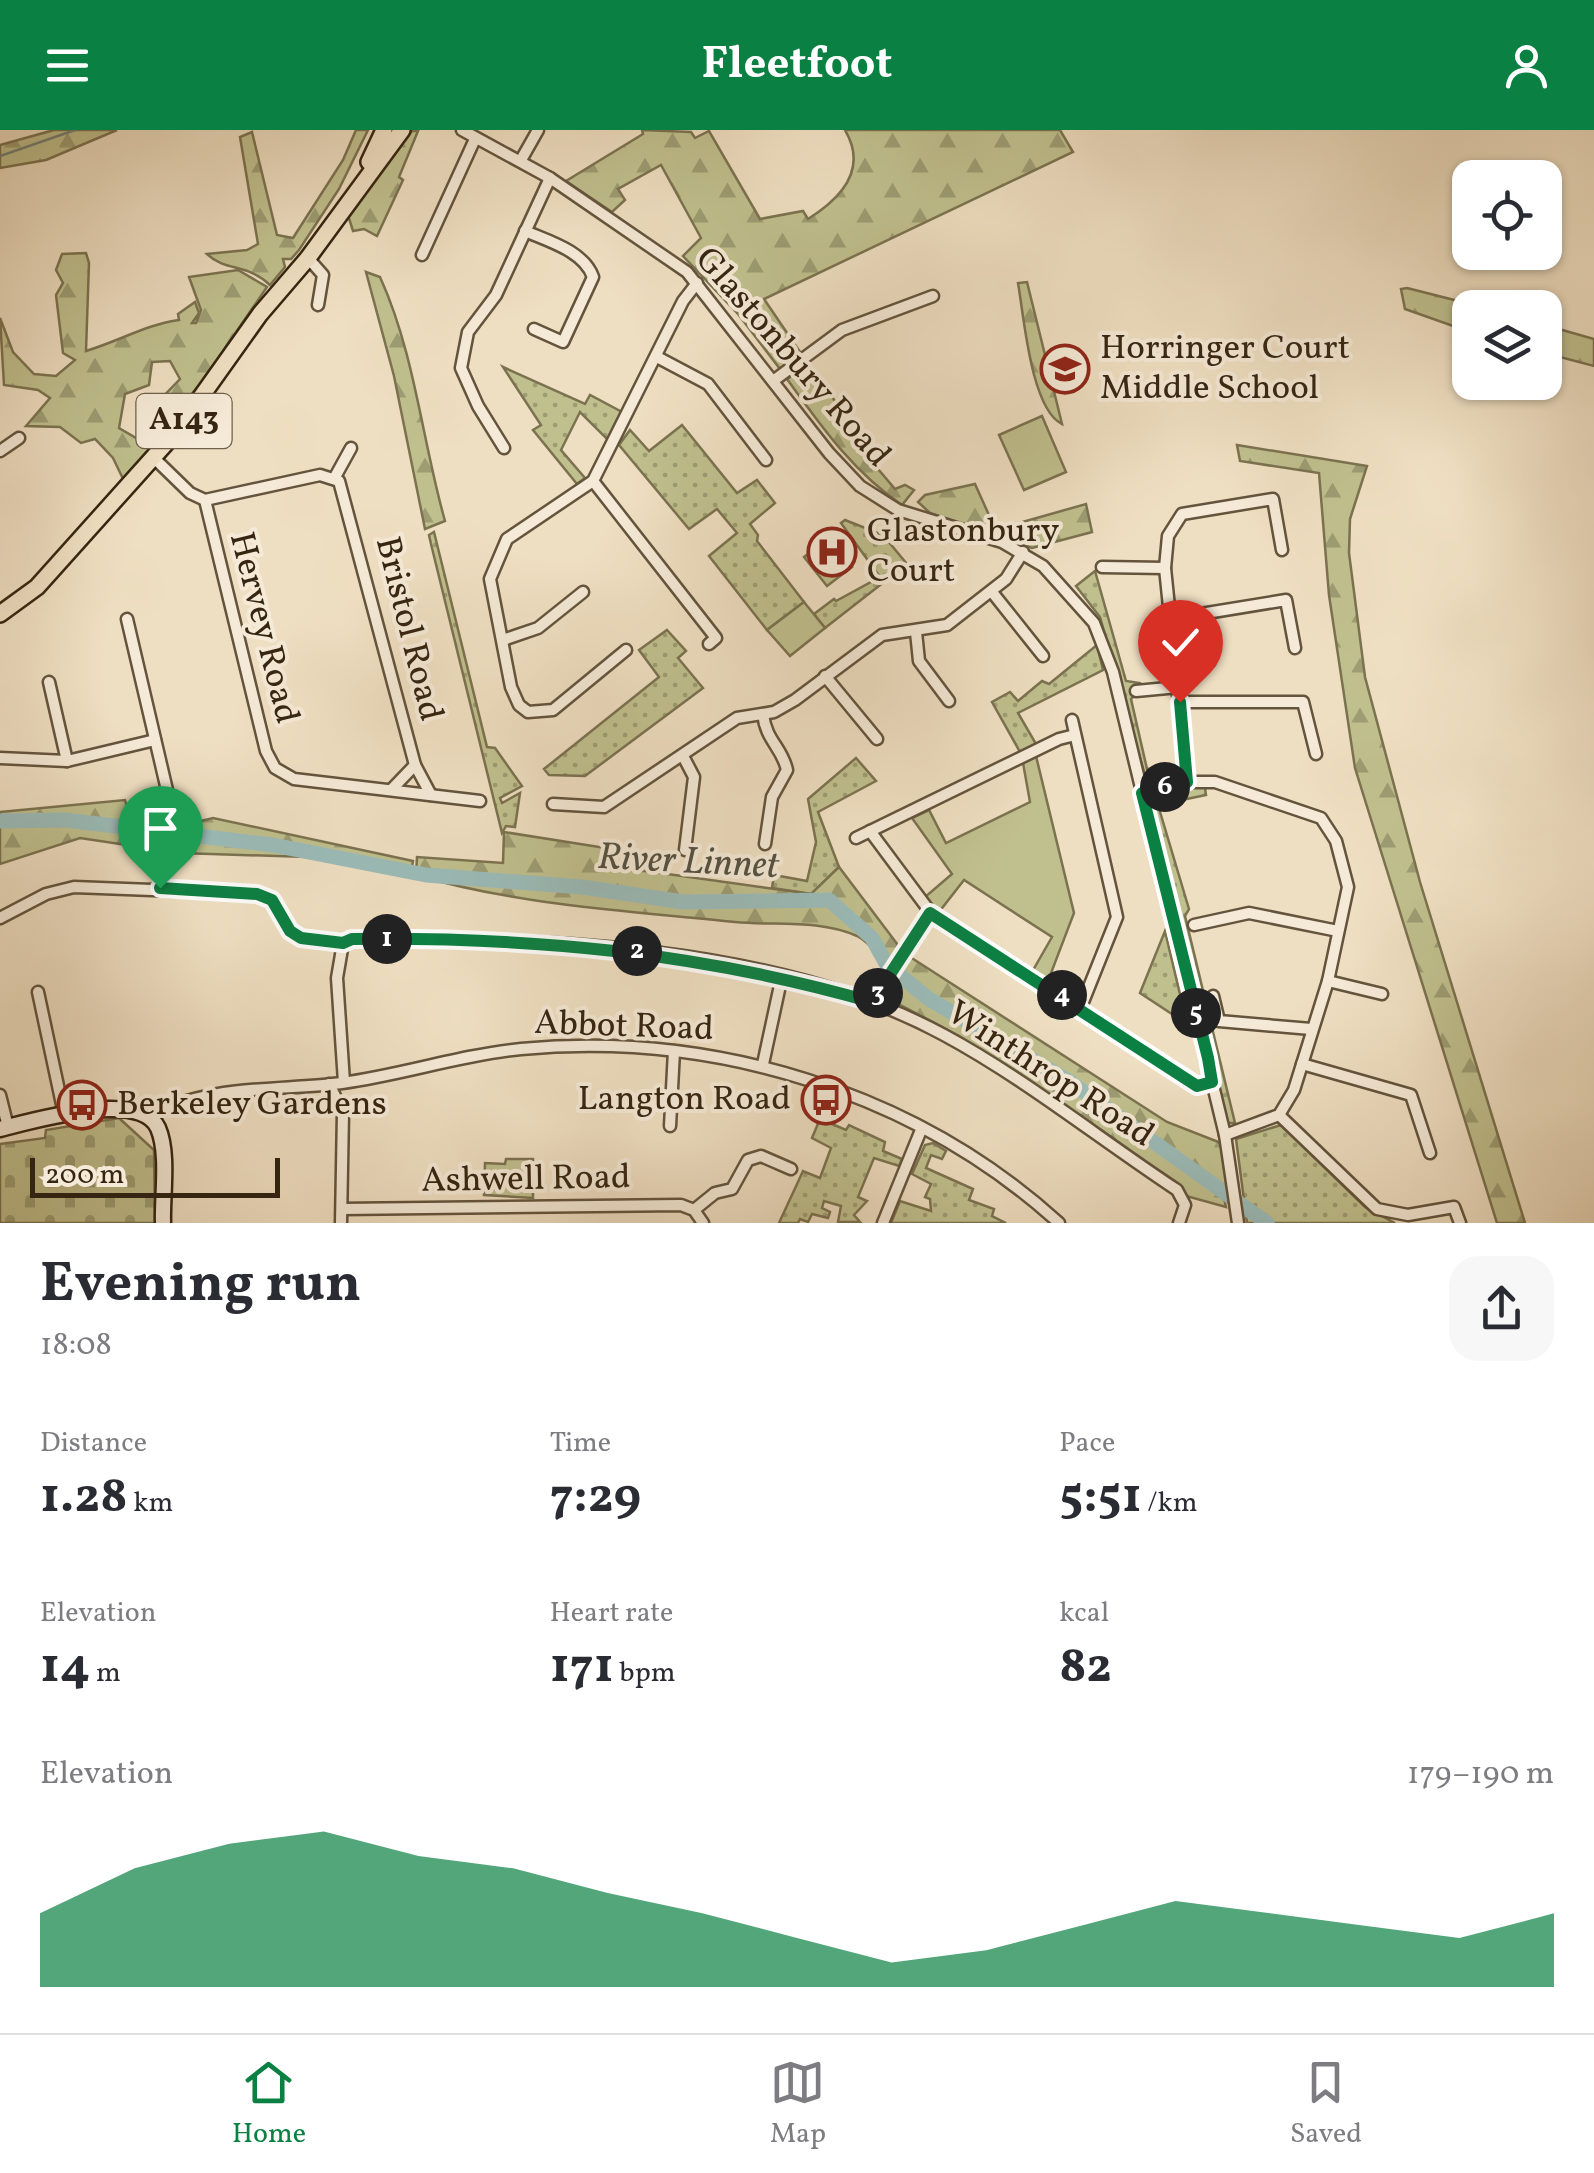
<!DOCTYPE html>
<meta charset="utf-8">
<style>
:root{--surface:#fff;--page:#f7f7f7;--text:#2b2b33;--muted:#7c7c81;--line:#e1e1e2;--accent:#0b8043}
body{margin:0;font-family:Vollkorn,serif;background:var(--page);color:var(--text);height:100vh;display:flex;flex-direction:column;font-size:38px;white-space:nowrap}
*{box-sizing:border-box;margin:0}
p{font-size:32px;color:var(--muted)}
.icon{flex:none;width:55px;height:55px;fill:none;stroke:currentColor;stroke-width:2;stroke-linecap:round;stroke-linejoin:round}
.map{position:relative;height:1093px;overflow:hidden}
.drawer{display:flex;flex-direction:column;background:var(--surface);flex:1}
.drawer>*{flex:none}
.fabs{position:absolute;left:1452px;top:30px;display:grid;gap:20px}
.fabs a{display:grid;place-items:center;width:110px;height:110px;border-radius:20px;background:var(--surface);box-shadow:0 2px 8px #0004;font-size:50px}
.scale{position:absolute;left:30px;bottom:25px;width:250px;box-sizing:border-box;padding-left:10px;border:5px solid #362511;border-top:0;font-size:28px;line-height:35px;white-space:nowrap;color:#362511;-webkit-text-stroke:8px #f5ead7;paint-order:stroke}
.pin{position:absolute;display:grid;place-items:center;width:85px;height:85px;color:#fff;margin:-102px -42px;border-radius:50% 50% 50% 0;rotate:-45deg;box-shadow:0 0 10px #0007}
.pin .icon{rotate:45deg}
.km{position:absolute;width:50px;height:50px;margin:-25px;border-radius:50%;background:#222;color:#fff;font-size:28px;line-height:50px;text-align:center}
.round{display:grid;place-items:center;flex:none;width:105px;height:105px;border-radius:30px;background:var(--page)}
.head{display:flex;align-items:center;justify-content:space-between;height:170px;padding:0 40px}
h1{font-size:55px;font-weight:700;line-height:75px}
.stats{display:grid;grid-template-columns:repeat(3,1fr);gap:15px;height:170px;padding:10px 40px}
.stats div{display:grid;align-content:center}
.stats b{font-size:50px;font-weight:700}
.stats small{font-size:28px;font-weight:400}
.stats p{font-size:28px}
.chart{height:280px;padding:20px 40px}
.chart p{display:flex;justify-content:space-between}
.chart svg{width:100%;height:180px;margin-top:10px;fill:var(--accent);opacity:.7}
header{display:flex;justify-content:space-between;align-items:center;height:130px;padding:0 40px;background:var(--accent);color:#fff;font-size:45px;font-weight:700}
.tab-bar{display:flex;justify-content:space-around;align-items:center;height:140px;border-top:2px solid var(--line);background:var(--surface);font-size:28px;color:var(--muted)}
.tab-bar a{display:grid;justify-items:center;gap:5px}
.tab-bar .active{color:var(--accent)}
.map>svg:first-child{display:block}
.grass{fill:url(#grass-dots);stroke:#7b7250;stroke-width:2.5}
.forest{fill:url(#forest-firs);stroke:#7b7250;stroke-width:2.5}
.cemetery{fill:url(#cemetery-stones);stroke:#7b7250;stroke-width:2.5}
.park{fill:#c0c08e;stroke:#7b7250;stroke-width:2.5}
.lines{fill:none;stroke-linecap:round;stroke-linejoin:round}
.stream{stroke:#738076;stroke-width:2.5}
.river{stroke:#9bbcb9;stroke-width:15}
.street-casing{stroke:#64543d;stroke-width:15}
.secondary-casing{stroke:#362511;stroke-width:19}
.primary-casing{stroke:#362511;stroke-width:20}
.street{stroke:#f5ead7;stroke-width:10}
.secondary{stroke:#f5ead7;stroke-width:14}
.primary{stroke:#efdfc2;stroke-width:15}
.route-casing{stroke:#fff;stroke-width:20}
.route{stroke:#0b8043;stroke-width:12}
.labels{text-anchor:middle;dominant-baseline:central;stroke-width:8;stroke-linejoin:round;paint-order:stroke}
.shield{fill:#f5ead7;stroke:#6f604c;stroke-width:2.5}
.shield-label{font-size:32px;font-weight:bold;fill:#362511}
.poi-label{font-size:35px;fill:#362511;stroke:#f5ead7;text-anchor:start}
.street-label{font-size:35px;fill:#362511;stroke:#f5ead7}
.water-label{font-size:38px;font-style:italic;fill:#545243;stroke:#f5ead7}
</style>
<header><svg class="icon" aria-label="menu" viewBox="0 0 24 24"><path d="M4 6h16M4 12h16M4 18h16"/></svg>Fleetfoot<svg class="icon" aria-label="person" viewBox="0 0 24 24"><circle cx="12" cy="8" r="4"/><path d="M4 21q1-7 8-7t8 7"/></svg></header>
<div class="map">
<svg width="1594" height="1093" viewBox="0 0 1594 1093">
<defs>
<pattern id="grass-dots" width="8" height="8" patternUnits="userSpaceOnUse" patternTransform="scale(2.5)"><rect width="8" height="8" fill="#c0c08e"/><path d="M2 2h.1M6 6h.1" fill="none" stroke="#9d9c73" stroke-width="1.8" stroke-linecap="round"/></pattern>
<pattern id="forest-firs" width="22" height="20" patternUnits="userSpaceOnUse" patternTransform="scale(2.5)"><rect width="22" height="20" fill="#c0c08e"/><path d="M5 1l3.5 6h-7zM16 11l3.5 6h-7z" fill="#9d9c73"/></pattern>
<pattern id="cemetery-stones" width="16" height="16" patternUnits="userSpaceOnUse" patternTransform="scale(2.5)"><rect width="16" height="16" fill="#c0c08e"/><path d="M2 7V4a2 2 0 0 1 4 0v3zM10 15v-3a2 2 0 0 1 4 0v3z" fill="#9d9c73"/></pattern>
</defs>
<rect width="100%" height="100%" fill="#efdfc2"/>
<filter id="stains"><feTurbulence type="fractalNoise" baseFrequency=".002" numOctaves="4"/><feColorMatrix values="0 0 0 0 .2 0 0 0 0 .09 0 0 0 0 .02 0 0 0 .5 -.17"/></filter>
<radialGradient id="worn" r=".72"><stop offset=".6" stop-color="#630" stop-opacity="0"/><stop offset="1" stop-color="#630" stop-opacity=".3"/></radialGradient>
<!-- grass -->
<g class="grass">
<path d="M503 237 585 274 590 265 622 282 608 310 580 282 561 320 585 348 577 354 533 300 541 295Z"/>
<path d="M682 295 737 363 757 350 775 373 750 394 758 405 757 411 804 472 767 500 709 426 737 403 717 379 689 399 619 315 630 300 649 321Z"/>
<path d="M845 390 883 405 907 434 825 498 814 484 834 469 836 471 880 447 841 393Z"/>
<path d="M434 402 487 617 495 618 522 656 500 668 502 673 520 663 515 697 506 696 502 703 431 414 429 405Z"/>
<path d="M829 408 852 437 827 456 804 427Z"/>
<path d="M1095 441 1126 551 1140 553 1141 560 1131 569 1147 639 1179 635 1178 646 1152 653 1146 649 1100 487 1076 456Z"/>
<path d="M667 500 686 521 678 528 703 558 585 646 549 645 544 639 659 547 639 520Z"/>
<path d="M1097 515 1103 540 1018 583 1036 614 1020 622 992 572 1010 562 1018 571 1042 551 1049 554Z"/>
<path d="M856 628 876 651 818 682 839 737 812 764 772 758 774 745 807 751 816 712 808 669Z"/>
<path d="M1204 651 1206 665 1158 675 1189 779 1185 786 1235 993H1222L1151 687 1150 671 1155 662Z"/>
<path d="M1165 801 1187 894 1140 863Z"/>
<path d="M820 989 846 1000 849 995 885 1012 883 1021 902 1029 899 1036 874 1028 858 1067 867 1071 854 1085 860 1092H838L841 1076 824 1071 822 1078 830 1082 828 1088 812 1084 808 1092 800 1089 798 1093H779L803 1041 820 1048 831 1018 812 1008Z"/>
<path d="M1281 995 1365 1077 1395 1093H1247L1236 1009Z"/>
<path d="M933 1013 946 1021 942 1029 931 1025 926 1038 973 1059 969 1070 994 1079 992 1086 1006 1093H891L900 1071 931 1081 930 1069 925 1067 931 1054 912 1044 925 1015Z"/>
</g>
<!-- forest -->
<g class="forest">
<path d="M54 0H117L46 30 0 38V15Z"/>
<path d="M356 0H368L339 59 299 120 291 129H283L285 137 270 155C247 133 226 142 207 124L247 120 258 114 240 7 252 2 277 105 293 108 343 30Z"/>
<path d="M642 0 691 2 695 8 709 1 760 89 803 81 808 89C842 68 868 39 845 0H1060L1073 22 764 169 802 225 780 239 738 184 683 126 701 108 661 35 618 59 625 70 612 82 566 51 643 4Z"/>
<path d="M412 1H418L399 47 403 50 377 106 364 99 353 101 347 82Z"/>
<path d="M86 123 89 133 86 221C119 211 148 194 179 190L178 184 195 172 199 183 192 193H196L201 180 189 147 238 140 267 157 202 252 166 294 154 276 180 249 170 231 152 232 149 255 125 264 119 298 155 319 126 355 113 328 95 309 81 313 60 297 26 296 50 268 38 260 4 255 0 188 13 222 34 244 56 246 75 230 63 223 56 165 63 153 56 140 62 124Z"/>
<path d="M366 142 380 147C415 224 422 310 445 391L425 399 394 246Z"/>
<path d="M1027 152 1062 294C1031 279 1024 187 1018 153Z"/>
<path d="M1407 158 1482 177 1470 178V202L1405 179 1401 159Z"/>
<path d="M1545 195 1594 209V236L1545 223Z"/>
<path d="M807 236 843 281 834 287 895 359 905 355 914 360 902 375C853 342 822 297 787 249Z"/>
<path d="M1237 315 1367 336 1350 389 1349 423 1365 547 1420 752 1525 1093H1497L1355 638 1329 465 1319 343 1240 331Z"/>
<path d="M975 354 993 394 1005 397 1086 374 1092 402 1032 418 930 383 918 372 925 365Z"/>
<path d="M125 670 129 684 167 675 162 685 172 698 213 688 413 731 411 743 339 728 180 723 80 708 0 734V694L78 692 204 711 212 708 68 688H0V682Z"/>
<path d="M504 702 612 719 610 736 811 764 839 737 901 819 890 838C881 828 869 812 857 806 818 789 775 796 735 792 630 781 517 775 416 745L417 727 503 733Z"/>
<path d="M907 825 1167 992 1221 1013 1230 1074 1224 1068 1226 1077 1186 1066 1180 1057 959 906 889 869 888 857Z"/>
</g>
<!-- cemetery -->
<path class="cemetery" d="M119 988 154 1020 155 1093H0V1014L45 1008 46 1000Z"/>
<!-- park -->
<g class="park">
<path d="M1042 286 1066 342 1024 360 999 305Z"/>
<path d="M804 472 825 498 790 526 767 500Z"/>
<path d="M1036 626 1074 783 1048 851 1032 842 1052 807 964 750 939 782 925 767 952 744 912 688 929 680 946 713 1030 672 1023 633Z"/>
<path d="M506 1029H533V1068L484 1065 485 1033 505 1034Z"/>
</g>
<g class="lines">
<!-- stream -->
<path class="stream" d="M0 26 75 0"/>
<!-- river -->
<path class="river" d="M0 691 65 690 273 715 426 745 582 757 683 772 829 770 872 808 887 835 929 869 1070 952 1267 1093"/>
<!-- street casing -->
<g class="street-casing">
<g id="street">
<path d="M462 0 550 48 687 142 829 323 860 356 898 380 1002 412 1043 436 1094 493 1113 542 1225 1005 1238 1093"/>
<path d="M521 30 538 0"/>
<path d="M525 101C548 111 584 121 593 147L563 212 534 199"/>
<path d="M422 125 475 9"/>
<path d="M308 128 323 145 318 175"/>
<path d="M657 227 708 254 766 330"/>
<path d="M773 251 842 200 933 166"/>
<path d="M504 318 478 276 461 238 468 202 496 165 550 48"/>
<path d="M0 321 19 308"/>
<path d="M154 328 190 363 205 370 320 345 339 351 415 635 431 665"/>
<path d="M335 347 351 318"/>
<path d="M593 351 716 508 709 514"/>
<path d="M205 370 266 621 275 638 294 649 480 671"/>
<path d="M1102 437 1165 438"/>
<path d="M992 462 1043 526"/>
<path d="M127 489 174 690"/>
<path d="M1170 489 1286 470 1295 518"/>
<path d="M916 502 919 531 949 571"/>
<path d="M503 510 538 498 583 462"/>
<path d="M626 520 553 580 528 582 519 575 511 557 490 449 507 409 593 351 683 171 697 153"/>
<path d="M825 546 877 609"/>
<path d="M49 552 67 631"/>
<path d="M1136 561 1178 557"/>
<path d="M1179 572H1303L1316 624"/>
<path d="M763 584C766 611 782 617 787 640L772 667 765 714"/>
<path d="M1072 590 1117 787 1081 877"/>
<path d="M683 626 694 647 685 720"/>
<path d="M0 628 67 631 155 610"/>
<path d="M1187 652 1165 438 1168 406 1182 384 1273 369 1282 420"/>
<path d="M392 659 415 635"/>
<path d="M1142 663 1187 652H1215L1321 688 1336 711 1348 757 1328 851 1294 960 1279 985 1225 1005"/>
<path d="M553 674 604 677 737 588 774 582 795 570 882 505 947 495 1006 449 1023 422"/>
<path d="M870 701 931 783 1197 956 1212 952"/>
<path d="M856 708 1059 609 1075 605"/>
<path d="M0 788 46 764 74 757 257 764 272 770 290 801 301 808 343 813 352 809C538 807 777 814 944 905 1024 948 1101 1010 1177 1060L1185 1075 1179 1093"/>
<path d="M1194 795 1249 783 1338 801"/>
<path d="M343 813 337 848 344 952"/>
<path d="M1328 851 1382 864"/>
<path d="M38 862 64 984"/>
<path d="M1213 866 1219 891 1311 899"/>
<path d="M872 872 931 783"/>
<path d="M763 934 782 846"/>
<path d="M1302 934 1411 965 1430 1023"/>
<path d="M329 954 343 982 341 1093"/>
<path d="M0 965 8 997"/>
<path d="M1279 985 1377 1079 1408 1085 1454 1077 1460 1093"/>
<path d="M150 987C204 954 281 961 342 953 402 945 460 925 521 919 714 901 915 962 1059 1093"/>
<path d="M670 996 674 921"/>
<path d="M342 1079 681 1075 694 1080 703 1093"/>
<path d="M694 1080 715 1063 732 1059 748 1030 761 1026 791 1039"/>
<path d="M883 1093 921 1000"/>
</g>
</g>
<!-- secondary casing -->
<g class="secondary-casing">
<path id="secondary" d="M0 999C32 991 140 959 158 998 169 1023 162 1066 163 1093"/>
</g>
<!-- primary casing -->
<g class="primary-casing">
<g id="primary">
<path d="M369 32 384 0"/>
<path d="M0 484 37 457 176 302 260 184 308 128 402 0"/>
</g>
</g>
<!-- street -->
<use href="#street" class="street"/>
<!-- secondary -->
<use href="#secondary" class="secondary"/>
<!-- primary -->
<use href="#primary" class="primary"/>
</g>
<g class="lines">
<!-- route casing -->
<g class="route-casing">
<path id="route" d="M160 758 257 764 272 770 290 801 301 808 343 813 352 809C533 807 697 822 872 872L930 783 1197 956 1212 952 1208 928 1142 663 1187 652 1180 572"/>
</g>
<!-- route -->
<use href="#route" class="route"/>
</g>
<!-- icons -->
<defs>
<g id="school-ring" transform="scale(2.5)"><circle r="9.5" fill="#f5ead7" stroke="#8f2418" stroke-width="1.5"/><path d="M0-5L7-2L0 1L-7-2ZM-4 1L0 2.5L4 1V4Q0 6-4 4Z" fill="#8f2418"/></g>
<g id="hospital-ring" transform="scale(2.5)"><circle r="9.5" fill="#f5ead7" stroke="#8f2418" stroke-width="1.5"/><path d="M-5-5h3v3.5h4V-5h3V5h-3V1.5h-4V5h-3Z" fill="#8f2418"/></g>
<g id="bus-ring" transform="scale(2.5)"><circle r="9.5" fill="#f5ead7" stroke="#8f2418" stroke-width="1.5"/><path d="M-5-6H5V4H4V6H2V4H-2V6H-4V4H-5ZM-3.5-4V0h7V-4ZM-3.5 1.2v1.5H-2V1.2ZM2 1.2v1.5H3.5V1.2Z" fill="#8f2418"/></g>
</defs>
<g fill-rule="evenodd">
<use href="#school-ring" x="1065" y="239"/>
<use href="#hospital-ring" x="832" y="422"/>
<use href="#bus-ring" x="826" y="970"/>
<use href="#bus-ring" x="82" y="975"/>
</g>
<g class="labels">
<!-- shield labels -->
<rect class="shield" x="136.5" y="264" width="95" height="54" rx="8"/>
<g class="shield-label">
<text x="184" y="291">A143</text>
</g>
<!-- poi labels -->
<g class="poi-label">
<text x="1100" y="219">Horringer Court<tspan x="1100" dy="40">Middle School</tspan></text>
<text x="867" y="402">Glastonbury<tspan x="867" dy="40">Court</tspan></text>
<text x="791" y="970" text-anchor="end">Langton Road</text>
<text x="117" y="975">Berkeley Gardens</text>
</g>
<!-- street labels -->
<g class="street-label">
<text transform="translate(792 228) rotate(49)">Glastonbury Road</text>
<text transform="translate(263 498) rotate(76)">Hervey Road</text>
<text transform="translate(408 499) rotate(76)">Bristol Road</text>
<text transform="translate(624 897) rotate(2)">Abbot Road</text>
<text transform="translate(1050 945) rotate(33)">Winthrop Road</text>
<text transform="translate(526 1050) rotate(-1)">Ashwell Road</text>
</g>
<!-- water labels -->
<g class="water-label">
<text transform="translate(688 733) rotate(3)">River Linnet</text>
</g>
</g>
<rect width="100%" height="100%" filter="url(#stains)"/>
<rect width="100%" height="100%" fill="url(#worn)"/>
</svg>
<div class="fabs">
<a><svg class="icon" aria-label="locate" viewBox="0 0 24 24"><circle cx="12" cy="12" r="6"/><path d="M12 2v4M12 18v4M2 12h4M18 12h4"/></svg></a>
<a><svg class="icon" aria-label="layers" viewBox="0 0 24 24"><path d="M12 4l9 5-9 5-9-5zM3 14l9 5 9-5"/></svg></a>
</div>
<div class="scale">200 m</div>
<div class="pin" style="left:160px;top:758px;background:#1e9e55"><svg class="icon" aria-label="arrive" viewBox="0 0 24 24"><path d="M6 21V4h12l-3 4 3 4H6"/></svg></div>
<div class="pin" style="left:1180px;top:572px;background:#d93025"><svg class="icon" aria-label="check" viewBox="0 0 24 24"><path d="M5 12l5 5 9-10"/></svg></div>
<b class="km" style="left:387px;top:809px">1</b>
<b class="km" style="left:637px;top:821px">2</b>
<b class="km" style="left:878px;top:863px">3</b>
<b class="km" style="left:1062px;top:865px">4</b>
<b class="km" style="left:1196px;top:883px">5</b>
<b class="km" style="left:1165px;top:657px">6</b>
</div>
<section class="drawer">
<div class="head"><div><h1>Evening run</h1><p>18:08</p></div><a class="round"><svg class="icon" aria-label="share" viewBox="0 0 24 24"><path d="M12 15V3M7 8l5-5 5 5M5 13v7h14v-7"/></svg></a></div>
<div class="stats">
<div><p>Distance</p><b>1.28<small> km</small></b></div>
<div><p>Time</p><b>7:29</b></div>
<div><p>Pace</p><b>5:51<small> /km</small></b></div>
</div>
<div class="stats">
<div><p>Elevation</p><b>14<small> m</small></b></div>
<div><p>Heart rate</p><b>171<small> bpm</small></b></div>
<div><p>kcal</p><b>82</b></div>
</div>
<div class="chart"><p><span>Elevation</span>179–190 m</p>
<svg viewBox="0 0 160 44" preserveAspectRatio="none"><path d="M0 44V26L10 15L20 9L30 6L40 12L50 15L60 21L70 26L80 32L90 38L100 35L110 29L120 23L130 26L140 29L150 32L160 26V44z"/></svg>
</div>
</section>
<nav class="tab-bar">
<a class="active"><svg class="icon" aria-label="home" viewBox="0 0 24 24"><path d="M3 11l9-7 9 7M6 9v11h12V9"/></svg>Home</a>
<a><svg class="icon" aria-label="map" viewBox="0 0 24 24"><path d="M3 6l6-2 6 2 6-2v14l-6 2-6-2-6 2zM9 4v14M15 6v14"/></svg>Map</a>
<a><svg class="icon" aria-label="saved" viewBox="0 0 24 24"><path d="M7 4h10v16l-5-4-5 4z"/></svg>Saved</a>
</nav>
